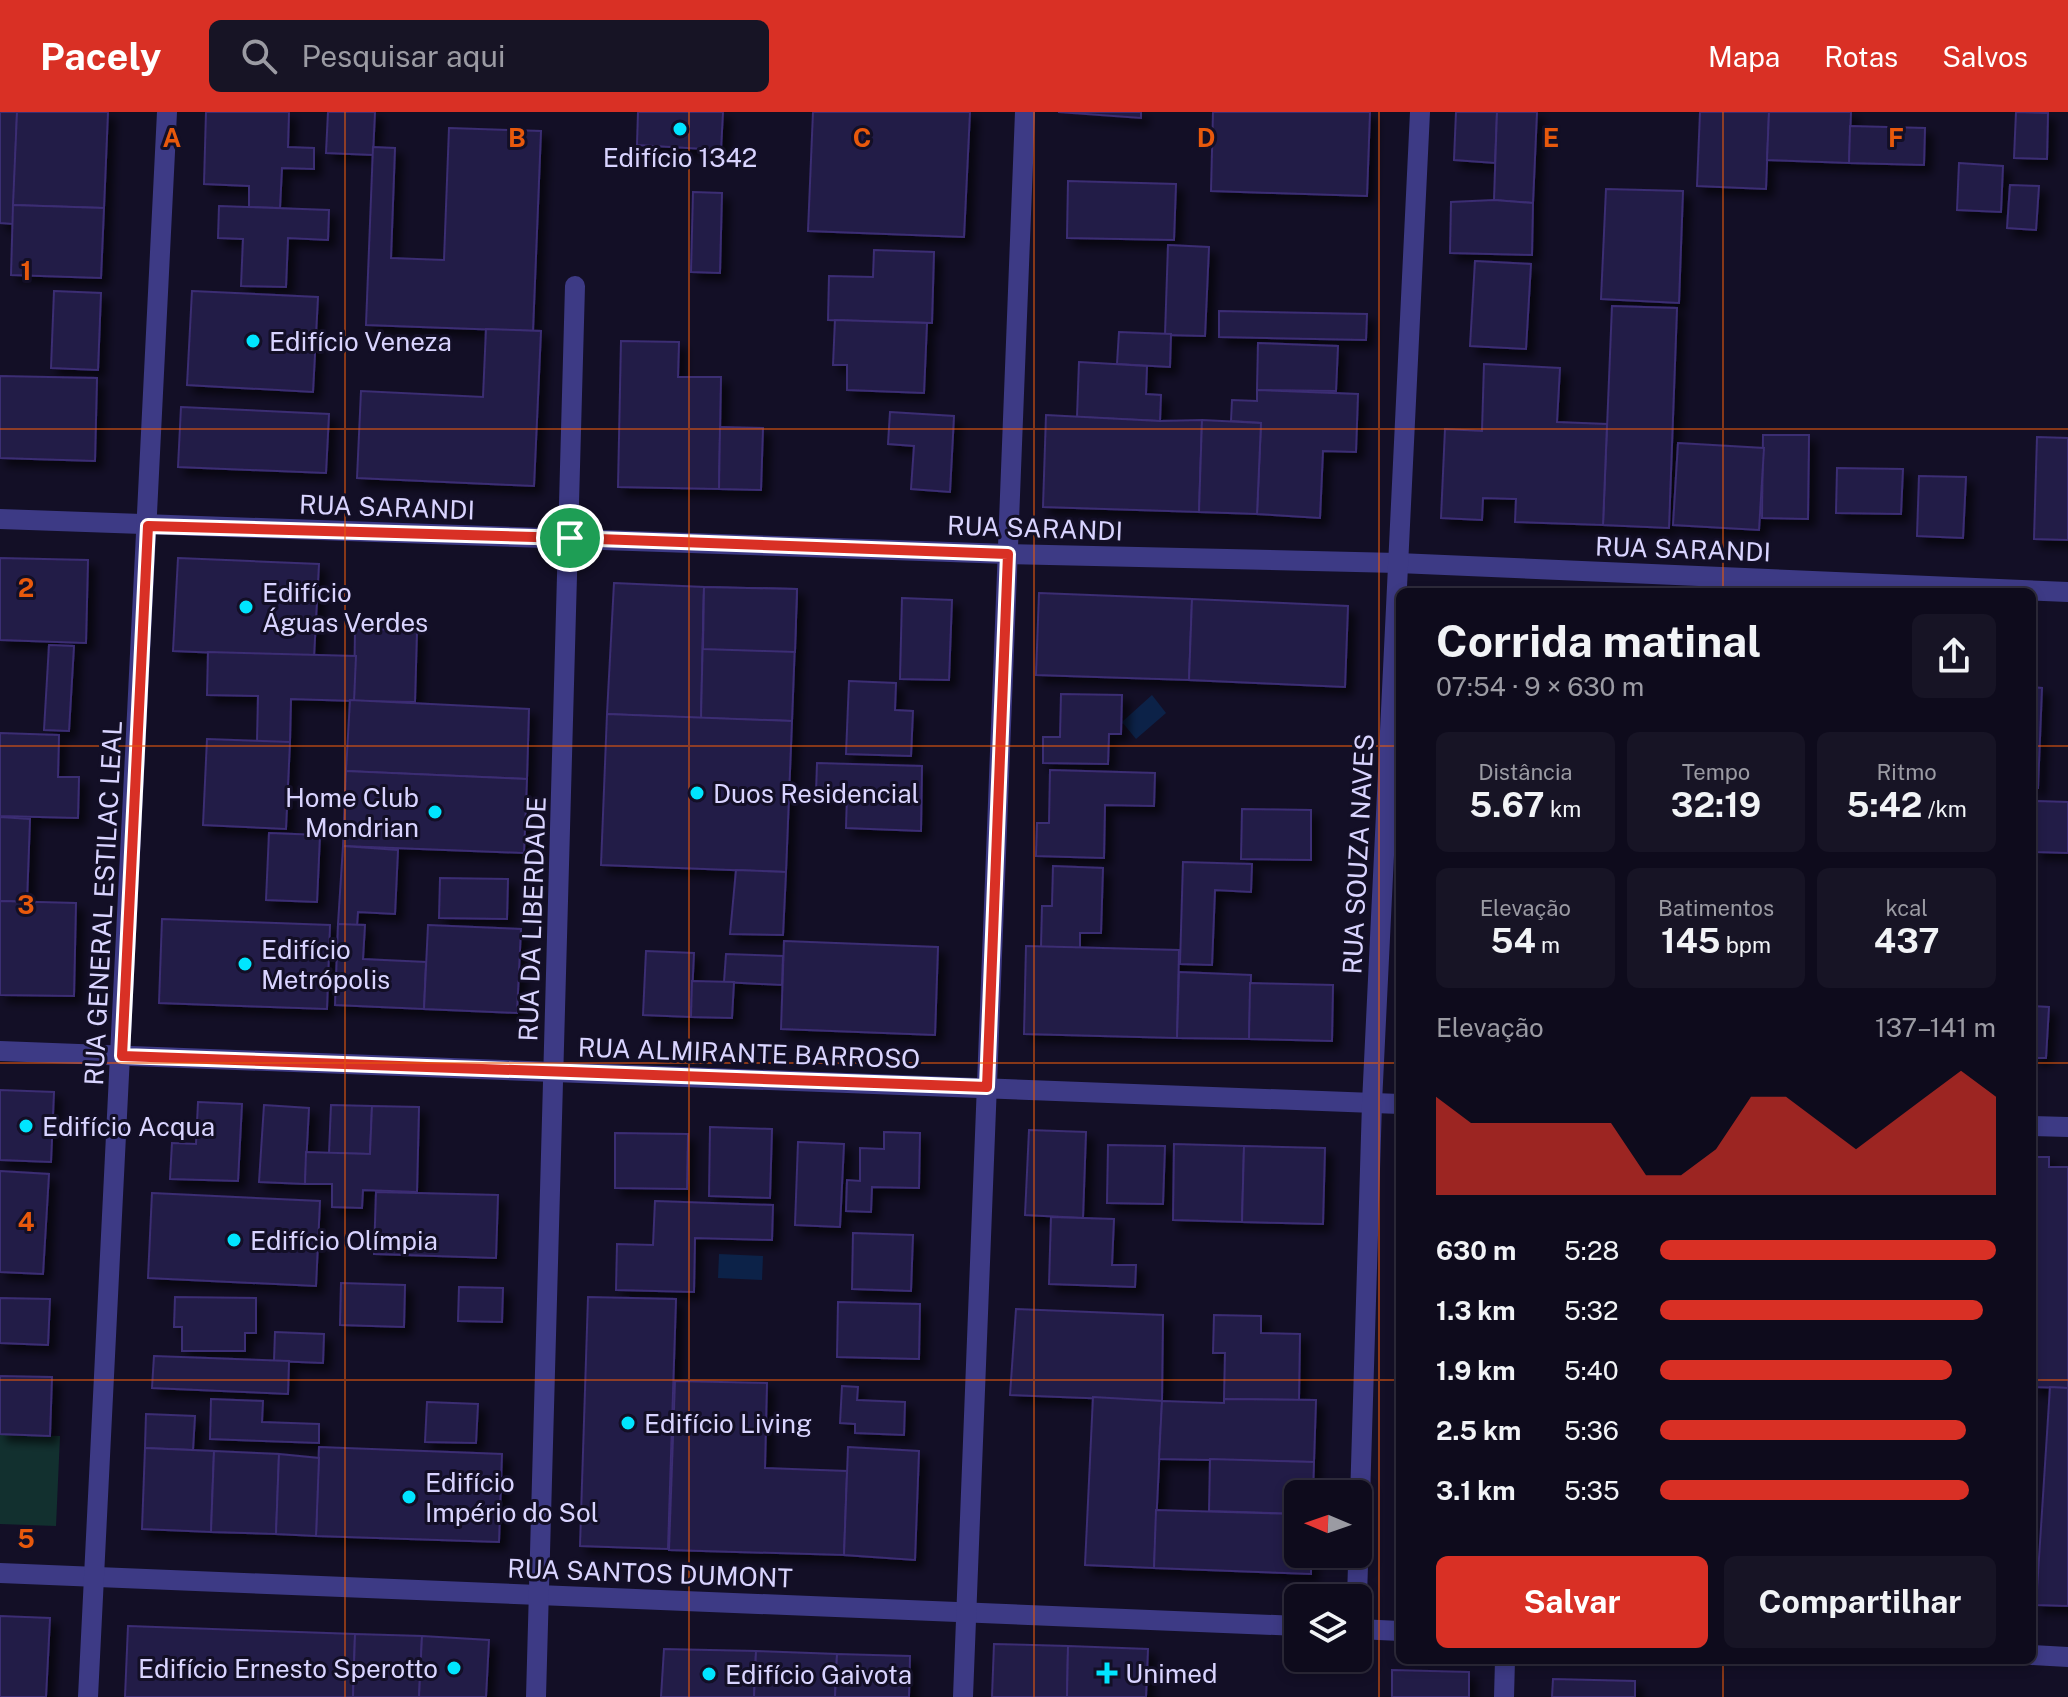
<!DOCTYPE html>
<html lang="pt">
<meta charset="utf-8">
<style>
:root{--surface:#0e0b1c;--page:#171425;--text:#f1f3f6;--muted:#9b9ba3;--line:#2e2b3b;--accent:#d93025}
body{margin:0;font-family:"Public Sans",sans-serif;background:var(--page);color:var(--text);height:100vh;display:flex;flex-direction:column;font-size:30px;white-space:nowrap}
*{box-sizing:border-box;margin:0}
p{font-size:26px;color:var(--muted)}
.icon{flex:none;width:44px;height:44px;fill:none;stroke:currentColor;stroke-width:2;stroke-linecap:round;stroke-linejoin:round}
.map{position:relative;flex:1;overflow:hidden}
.details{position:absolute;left:1396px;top:476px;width:640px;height:1076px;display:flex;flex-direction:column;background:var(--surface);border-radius:12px;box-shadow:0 4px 12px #0003,0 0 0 2px var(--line)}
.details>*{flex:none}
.needle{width:52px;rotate:272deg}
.buttons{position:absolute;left:1284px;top:1368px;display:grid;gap:16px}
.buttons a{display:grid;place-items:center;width:88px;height:88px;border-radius:12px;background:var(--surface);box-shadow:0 4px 12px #0003,0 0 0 2px var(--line);font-size:40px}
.pin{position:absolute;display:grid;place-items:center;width:68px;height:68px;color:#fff;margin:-34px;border:4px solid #fff;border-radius:50%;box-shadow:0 2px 8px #0007}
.round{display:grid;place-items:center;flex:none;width:84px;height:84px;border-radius:12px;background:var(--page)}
.headline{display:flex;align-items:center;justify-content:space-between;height:136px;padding:0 40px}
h1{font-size:44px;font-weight:700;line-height:60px}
.stats{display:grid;grid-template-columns:repeat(3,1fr);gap:12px;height:136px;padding:8px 40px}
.stats div{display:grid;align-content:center;border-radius:12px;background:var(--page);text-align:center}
.stats b{font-size:34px;font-weight:700}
.stats small{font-size:22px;font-weight:400}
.stats p{font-size:22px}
.chart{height:224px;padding:16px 40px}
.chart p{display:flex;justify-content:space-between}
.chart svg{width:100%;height:144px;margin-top:8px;fill:var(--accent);opacity:.7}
.primary-button{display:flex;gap:16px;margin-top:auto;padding:16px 40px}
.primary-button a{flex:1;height:92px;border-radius:12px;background:var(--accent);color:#fff;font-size:32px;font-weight:700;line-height:92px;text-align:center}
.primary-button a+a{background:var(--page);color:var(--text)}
ul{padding:0 40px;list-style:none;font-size:26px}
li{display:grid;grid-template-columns:128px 96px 1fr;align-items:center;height:60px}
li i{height:20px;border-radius:10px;background:var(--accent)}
header{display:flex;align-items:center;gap:48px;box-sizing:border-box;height:112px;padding:0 40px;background:var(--accent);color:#fff}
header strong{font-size:38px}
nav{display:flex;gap:44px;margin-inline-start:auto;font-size:28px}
.search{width:560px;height:72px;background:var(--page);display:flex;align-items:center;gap:20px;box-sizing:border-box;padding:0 28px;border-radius:12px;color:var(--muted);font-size:30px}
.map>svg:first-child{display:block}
.green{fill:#12302f}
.water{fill:#0c2248}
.building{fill:#241b47;stroke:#3b2d73;stroke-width:2;filter:url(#shadow)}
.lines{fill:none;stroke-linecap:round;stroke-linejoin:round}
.minor{stroke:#3d3a85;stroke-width:20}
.route-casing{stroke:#fff;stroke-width:16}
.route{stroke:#d93025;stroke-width:10}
.grid{fill:none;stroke:#e8590c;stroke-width:2;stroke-opacity:0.55}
.poi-dot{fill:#00e5ff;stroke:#130f26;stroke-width:3}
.labels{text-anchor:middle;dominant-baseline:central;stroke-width:6;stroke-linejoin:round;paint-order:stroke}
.poi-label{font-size:26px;fill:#d9d4ff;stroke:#130f26;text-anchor:start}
.street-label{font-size:26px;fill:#d9d4ff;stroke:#130f26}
.grid-label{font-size:26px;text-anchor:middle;font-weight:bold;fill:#e8590c;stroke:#130f26;stroke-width:6;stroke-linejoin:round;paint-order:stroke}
</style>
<header>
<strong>Pacely</strong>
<div class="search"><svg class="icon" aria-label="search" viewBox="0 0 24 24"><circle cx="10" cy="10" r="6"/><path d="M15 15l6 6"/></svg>Pesquisar aqui</div>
<nav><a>Mapa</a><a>Rotas</a><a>Salvos</a></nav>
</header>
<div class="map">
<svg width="2068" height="1585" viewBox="0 0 2068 1585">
<defs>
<filter id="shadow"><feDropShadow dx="7" dy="7" stdDeviation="4" flood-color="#0009"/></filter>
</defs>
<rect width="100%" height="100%" fill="#130f26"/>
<!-- green -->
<path class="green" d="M0 1322 60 1324 56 1414 0 1412Z"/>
<!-- water -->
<g class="water">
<path d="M1152 583 1166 601 1136 627 1122 610Z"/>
<path d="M719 1142 763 1144 762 1168 718 1166Z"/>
</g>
<!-- building -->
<g class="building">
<path d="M0 0H17L13 112 0 111Z"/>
<path d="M17 0H108L104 96 13 93Z"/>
<path d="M206 0H289L288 35 314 36V57L282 56 280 96 249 95V74L204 72Z"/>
<path d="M328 0H375L373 43 326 41Z"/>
<path d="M638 0H723L721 38 637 33Z"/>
<path d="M813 0H970L964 125 808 119Z"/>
<path d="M1058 0H1141V6Z"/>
<path d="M1213 0H1370L1367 84 1211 79Z"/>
<path d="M1456 0H1497L1495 51 1454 48Z"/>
<path d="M1497 0H1537L1533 91 1494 88Z"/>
<path d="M1700 0H1769L1766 77 1697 74Z"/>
<path d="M1769 0H1851L1849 51 1767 48Z"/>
<path d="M2016 0 2048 1 2047 47 2014 46Z"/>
<path d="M1850 14 1925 16 1924 53 1849 51Z"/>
<path d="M449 16 541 19 533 219 366 213 373 35 395 36 391 146 444 148Z"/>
<path d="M1959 51 2003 54 2001 100 1957 98Z"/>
<path d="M1068 69 1176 72 1174 128 1067 126Z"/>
<path d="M2010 73 2039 74 2036 118 2007 116Z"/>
<path d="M1606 77 1683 79 1679 191 1601 187Z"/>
<path d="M693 80 722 81 720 161 691 160Z"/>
<path d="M1494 88 1533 91 1532 143 1450 141 1451 90Z"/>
<path d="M13 93 104 96 101 166 11 163Z"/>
<path d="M219 94 329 98 328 128 288 126 286 175 241 174 243 127 218 126Z"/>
<path d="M1168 133 1209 135 1205 224 1165 223Z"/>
<path d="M874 138 934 140 932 211 828 208 829 164 873 165Z"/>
<path d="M1475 149 1531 152 1526 237 1470 234Z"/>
<path d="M54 179 101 181 98 258 51 256Z"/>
<path d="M192 179 318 185 313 280 187 273Z"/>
<path d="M1612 194 1677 196 1669 416 1603 413Z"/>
<path d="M1219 199 1367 202 1366 228 1219 225Z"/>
<path d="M835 208 927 211 924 281 847 278V253H833Z"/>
<path d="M486 217 541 219 534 374 357 366 361 279 483 285Z"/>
<path d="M1119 220 1171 222 1170 255 1117 252Z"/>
<path d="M621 229 679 230 678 265H721L719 377 618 375Z"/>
<path d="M1258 231 1338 234 1336 279 1257 278Z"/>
<path d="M1079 250 1147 254 1146 282 1161 283 1160 309 1077 305Z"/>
<path d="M1484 252 1560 256 1557 310 1607 312 1603 413 1515 410 1516 387 1483 386 1482 408 1441 406 1445 317 1482 319Z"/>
<path d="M0 264 97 266 95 349 0 346Z"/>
<path d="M1257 278 1358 282 1356 340 1323 339 1320 406 1257 402 1261 311 1231 309 1232 288 1257 289Z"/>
<path d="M181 295 329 302 326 361 178 355Z"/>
<path d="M890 300 954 304 950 380 911 377 914 334 888 332Z"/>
<path d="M1046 303 1160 309 1202 308 1199 400 1043 395Z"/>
<path d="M1202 308 1261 311 1257 402 1199 400Z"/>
<path d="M720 315 763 316 761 378 719 377Z"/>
<path d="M1763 323H1809L1808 407 1762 406Z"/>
<path d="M2037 325 2068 326V428L2034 427Z"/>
<path d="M1678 331 1764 336 1759 418 1673 413Z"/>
<path d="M1837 356 1903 357 1901 402 1836 401Z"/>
<path d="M1919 364 1966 365 1963 426 1917 424Z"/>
<path d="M0 446 88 448 86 531 0 528Z"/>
<path d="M178 446 319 452 314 545 173 539Z"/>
<path d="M614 471 704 475 701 606 607 602Z"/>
<path d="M704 475 797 477 792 609 701 606Z"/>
<path d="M704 475 797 477 795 540 703 537Z"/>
<path d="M1039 481 1192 487 1189 568 1036 563Z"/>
<path d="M902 486 952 488 949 568 900 567Z"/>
<path d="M1192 487 1348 494 1345 575 1189 568Z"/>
<path d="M355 517 417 518 415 590 354 589Z"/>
<path d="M49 533 74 534 69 619 44 618Z"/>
<path d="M208 540 356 544 354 589 291 587 290 630H257L258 584 207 583Z"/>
<path d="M849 569 896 571 895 598 913 599 911 644 846 642Z"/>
<path d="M2032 575 2042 576 2038 676H2032Z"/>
<path d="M1061 582 1122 583 1121 622H1109L1108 652 1043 651V625H1060Z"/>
<path d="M350 588 529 597 527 667 346 659Z"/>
<path d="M607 602 792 609 786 760 601 753Z"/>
<path d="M0 621 59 623 58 665H79L78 706 0 704Z"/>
<path d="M207 627 290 630 286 717 203 713Z"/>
<path d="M817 651 922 654 921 719 846 716 847 682 816 681Z"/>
<path d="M1050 658 1155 661 1154 694 1105 693 1104 746 1036 744 1037 711H1049Z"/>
<path d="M346 659 527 667 524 741 343 734Z"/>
<path d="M2037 689 2068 690V741L2036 740Z"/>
<path d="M1242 697 1311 698V748L1241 747Z"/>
<path d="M0 705 30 707 27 790 0 789Z"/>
<path d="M269 721 320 723 317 790 266 788Z"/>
<path d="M343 734 398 738 395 802 358 800 357 814 338 812Z"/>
<path d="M1183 750 1252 752 1251 780 1215 778 1212 853 1180 852Z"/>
<path d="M1053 754 1103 756 1101 821H1080V836L1041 835 1042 794H1052Z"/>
<path d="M736 758 786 760 783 823 730 822Z"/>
<path d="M440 766 508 767 507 807 439 806Z"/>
<path d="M0 789 76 791 74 884 0 883Z"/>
<path d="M162 807 330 813 327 897 159 891Z"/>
<path d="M338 812 365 813 363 847 426 850 424 897 335 893Z"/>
<path d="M428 813 521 817 517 901 424 897Z"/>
<path d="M784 829 938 835 935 923 781 917Z"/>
<path d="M1026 834 1179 838 1177 926 1024 922Z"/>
<path d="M646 839 694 841 691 905 643 903Z"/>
<path d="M726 842 783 844 782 873 724 870Z"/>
<path d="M1179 860 1251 863 1249 927 1177 926Z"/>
<path d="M692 869 734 870 732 906 691 905Z"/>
<path d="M1250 871 1333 873 1332 929 1249 927Z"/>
<path d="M2032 894 2049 895 2046 946H2032Z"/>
<path d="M0 978 54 980 51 1050 0 1048Z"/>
<path d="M198 990 242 992 238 1069 170 1067 172 1031 196 1032Z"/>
<path d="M264 993 309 996 305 1072 259 1070Z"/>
<path d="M331 993 372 994 370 1042 329 1041Z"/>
<path d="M372 994 419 995 417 1080 363 1078 362 1096 332 1095V1072H305L306 1040 370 1042Z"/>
<path d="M710 1015 772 1017 770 1086 709 1084Z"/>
<path d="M1029 1018 1086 1020 1083 1106 1025 1103Z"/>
<path d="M884 1020 920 1021 919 1076 872 1075 871 1100 846 1099 847 1068 860 1069V1036L884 1037Z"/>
<path d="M615 1021 688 1022 687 1077 615 1076Z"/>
<path d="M798 1030 844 1032 840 1115 795 1113Z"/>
<path d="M1174 1032 1244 1034 1242 1110 1173 1108Z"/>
<path d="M1108 1033 1165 1034 1163 1092 1107 1091Z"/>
<path d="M1244 1034 1325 1036 1323 1112 1242 1110Z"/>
<path d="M2032 1045H2049V1055H2068V1276L2032 1275Z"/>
<path d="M0 1059 49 1062 43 1162 0 1160Z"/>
<path d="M376 1080 498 1083 496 1146 374 1142Z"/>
<path d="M152 1081 320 1089 316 1174 148 1166Z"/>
<path d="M655 1089 773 1093 772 1128 695 1126 694 1180 616 1178 617 1132 653 1133Z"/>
<path d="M1051 1105 1114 1107 1112 1153H1136L1135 1175 1049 1172Z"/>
<path d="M853 1121 913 1123 911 1179 852 1177Z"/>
<path d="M341 1171 405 1173 404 1215 340 1213Z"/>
<path d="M459 1175 503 1176 502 1210 458 1209Z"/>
<path d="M175 1185 256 1186V1221H245V1239H182V1215H174Z"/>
<path d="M588 1185 676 1187 668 1437 580 1434Z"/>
<path d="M0 1186 50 1187 48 1233 0 1231Z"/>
<path d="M838 1190 920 1192 919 1247 837 1245Z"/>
<path d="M1016 1197 1163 1203 1162 1289 1010 1283Z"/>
<path d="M1214 1203 1261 1204V1221L1300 1222 1299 1288 1224 1287 1225 1241H1213Z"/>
<path d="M275 1220 324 1222 323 1251 274 1249Z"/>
<path d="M154 1244 289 1249 288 1282 152 1276Z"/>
<path d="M0 1264 52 1265 50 1324 0 1322Z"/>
<path d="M675 1269 767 1271 765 1356 847 1359 844 1443 669 1438Z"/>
<path d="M842 1274 858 1275 857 1288 905 1290 904 1323 855 1321V1312L840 1311Z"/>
<path d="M2050 1275 2068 1276V1494L2036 1493Z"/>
<path d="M1093 1285 1162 1289 1154 1456 1085 1453Z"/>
<path d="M211 1287 263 1289 262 1310 319 1312V1331L210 1327Z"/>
<path d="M1224 1287 1316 1288 1314 1350 1159 1347 1162 1289 1224 1291Z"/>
<path d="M427 1290 478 1292 476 1331 425 1330Z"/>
<path d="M146 1302 195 1304 193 1338 145 1336Z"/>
<path d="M319 1335 502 1342 499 1430 316 1424Z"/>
<path d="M848 1335 919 1339 915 1448 844 1443Z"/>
<path d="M145 1336 214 1339 211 1420 142 1417Z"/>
<path d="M214 1339 279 1342 276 1422 211 1420Z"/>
<path d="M279 1342 319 1346 316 1424 276 1422Z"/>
<path d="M1210 1347 1314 1350 1313 1382H1298V1402L1209 1399Z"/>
<path d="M1156 1398 1298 1402V1442H1311V1462L1154 1456Z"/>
<path d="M0 1504 50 1506 46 1585H0Z"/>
<path d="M128 1514 355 1522 353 1585H125Z"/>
<path d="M355 1522 422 1524 419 1585H353Z"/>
<path d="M422 1524 489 1528 486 1585H419Z"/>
<path d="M994 1532 1068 1534 1067 1585H992Z"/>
<path d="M1068 1534 1148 1537 1146 1585H1067Z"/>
<path d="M664 1537 756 1539 754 1585H661Z"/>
<path d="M756 1539 837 1542 835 1585H754Z"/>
<path d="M837 1542 910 1544 909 1585H835Z"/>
<path d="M1392 1558 1469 1560V1585H1392Z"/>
<path d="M1553 1567 1635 1569V1585H1552Z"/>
</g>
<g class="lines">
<!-- minor -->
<g class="minor">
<path d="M0 407 1008 442 1398 451 2068 480"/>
<path d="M0 939 1400 992"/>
<path d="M2032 1014 2068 1015"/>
<path d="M0 1461 1298 1514"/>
<path d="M1357 1486 1372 991 1420 0"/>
<path d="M1358 1517 1400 1519"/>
<path d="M2032 1543 2068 1545"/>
<path d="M88 1585 167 0"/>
<path d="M536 1585 575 174"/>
<path d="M963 1585 1025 0"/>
<path d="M1504 1585 1505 1548"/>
</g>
</g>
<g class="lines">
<!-- route casing -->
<g class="route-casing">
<path id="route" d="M148 414 570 426 1008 442 987 975 122 944Z"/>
</g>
<!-- route -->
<use href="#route" class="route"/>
</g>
<!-- grid -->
<path class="grid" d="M345 0V1585M689 0V1585M1034 0V1585M1379 0V1585M1723 0V480M0 317H2068M0 634H1400M2032 634H2068M0 951H1400M2032 951H2068M0 1268H1400M2032 1268H2068M1723 1548V1585"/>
<!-- markers -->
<g class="poi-dot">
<circle cx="680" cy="17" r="8"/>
<circle cx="253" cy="229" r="8"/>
<circle cx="246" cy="495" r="8"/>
<circle cx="697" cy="681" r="8"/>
<circle cx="435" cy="700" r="8"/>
<circle cx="245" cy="852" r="8"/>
<circle cx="26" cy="1014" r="8"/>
<circle cx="234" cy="1128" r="8"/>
<circle cx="628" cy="1311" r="8"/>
<circle cx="409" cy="1385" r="8"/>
<circle cx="454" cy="1556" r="8"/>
<path d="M1103 1549h8v8h8v8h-8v8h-8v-8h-8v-8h8z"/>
<circle cx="709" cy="1562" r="8"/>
</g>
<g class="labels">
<!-- poi labels -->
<g class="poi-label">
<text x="680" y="45" text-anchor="middle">Edifício 1342</text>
<text x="269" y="229">Edifício Veneza</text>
<text x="262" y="480">Edifício<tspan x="262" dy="30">Águas Verdes</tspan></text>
<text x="713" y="681">Duos Residencial</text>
<text x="419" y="685" text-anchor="end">Home Club<tspan x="419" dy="30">Mondrian</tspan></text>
<text x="261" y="837">Edifício<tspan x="261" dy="30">Metrópolis</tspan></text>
<text x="42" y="1014">Edifício Acqua</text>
<text x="250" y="1128">Edifício Olímpia</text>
<text x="644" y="1311">Edifício Living</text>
<text x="425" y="1370">Edifício<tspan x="425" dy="30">Império do Sol</tspan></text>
<text x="438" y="1556" text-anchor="end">Edifício Ernesto Sperotto</text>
<text x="1125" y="1561">Unimed</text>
<text x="725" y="1562">Edifício Gaivota</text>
</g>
<!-- street labels -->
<g class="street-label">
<text transform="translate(387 395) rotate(2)">RUA SARANDI</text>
<text transform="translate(1035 416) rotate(2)">RUA SARANDI</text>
<text transform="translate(1683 437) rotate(2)">RUA SARANDI</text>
<text transform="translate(1358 742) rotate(-87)">RUA SOUZA NAVES</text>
<text transform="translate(103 791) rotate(-87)">RUA GENERAL ESTILAC LEAL</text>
<text transform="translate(532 807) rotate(-88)">RUA DA LIBERDADE</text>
<text transform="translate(749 941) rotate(2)">RUA ALMIRANTE BARROSO</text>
<text transform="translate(650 1461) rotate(2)">RUA SANTOS DUMONT</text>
</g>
</g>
<g class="grid-label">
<text x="172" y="35">A</text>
<text x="517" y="35">B</text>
<text x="862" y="35">C</text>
<text x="1206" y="35">D</text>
<text x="1551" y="35">E</text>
<text x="1896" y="35">F</text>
<text x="26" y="168">1</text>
<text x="26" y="485">2</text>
<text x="26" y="802">3</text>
<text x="26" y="1119">4</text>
<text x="26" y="1436">5</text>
</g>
</svg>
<div class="buttons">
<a><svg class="needle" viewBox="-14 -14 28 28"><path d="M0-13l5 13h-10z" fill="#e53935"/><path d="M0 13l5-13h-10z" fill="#9b9ba3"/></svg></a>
<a><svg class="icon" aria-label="layers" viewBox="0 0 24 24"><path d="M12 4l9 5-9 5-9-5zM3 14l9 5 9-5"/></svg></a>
</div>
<div class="pin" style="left:570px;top:426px;background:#1e9e55"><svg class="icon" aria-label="arrive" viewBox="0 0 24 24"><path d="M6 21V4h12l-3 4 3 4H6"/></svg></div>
<section class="details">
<div class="headline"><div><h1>Corrida matinal</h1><p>07:54 · 9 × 630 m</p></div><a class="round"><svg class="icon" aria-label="share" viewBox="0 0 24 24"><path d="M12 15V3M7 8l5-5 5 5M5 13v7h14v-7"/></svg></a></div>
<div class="stats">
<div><p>Distância</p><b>5.67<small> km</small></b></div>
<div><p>Tempo</p><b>32:19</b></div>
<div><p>Ritmo</p><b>5:42<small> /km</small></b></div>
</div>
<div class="stats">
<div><p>Elevação</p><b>54<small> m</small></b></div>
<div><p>Batimentos</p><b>145<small> bpm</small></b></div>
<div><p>kcal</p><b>437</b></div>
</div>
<div class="chart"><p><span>Elevação</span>137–141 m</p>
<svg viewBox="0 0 160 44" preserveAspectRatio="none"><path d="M0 44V14L10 22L20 22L30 22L40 22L50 22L60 38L70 38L80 30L90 14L100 14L110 22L120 30L130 22L140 14L150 6L160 14V44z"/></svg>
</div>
<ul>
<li><b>630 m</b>5:28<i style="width:100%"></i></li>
<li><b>1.3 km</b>5:32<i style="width:96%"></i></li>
<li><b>1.9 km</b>5:40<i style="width:87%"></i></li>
<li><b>2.5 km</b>5:36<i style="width:91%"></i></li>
<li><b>3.1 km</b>5:35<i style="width:92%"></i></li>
</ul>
<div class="primary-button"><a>Salvar</a><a>Compartilhar</a></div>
</section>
</div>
